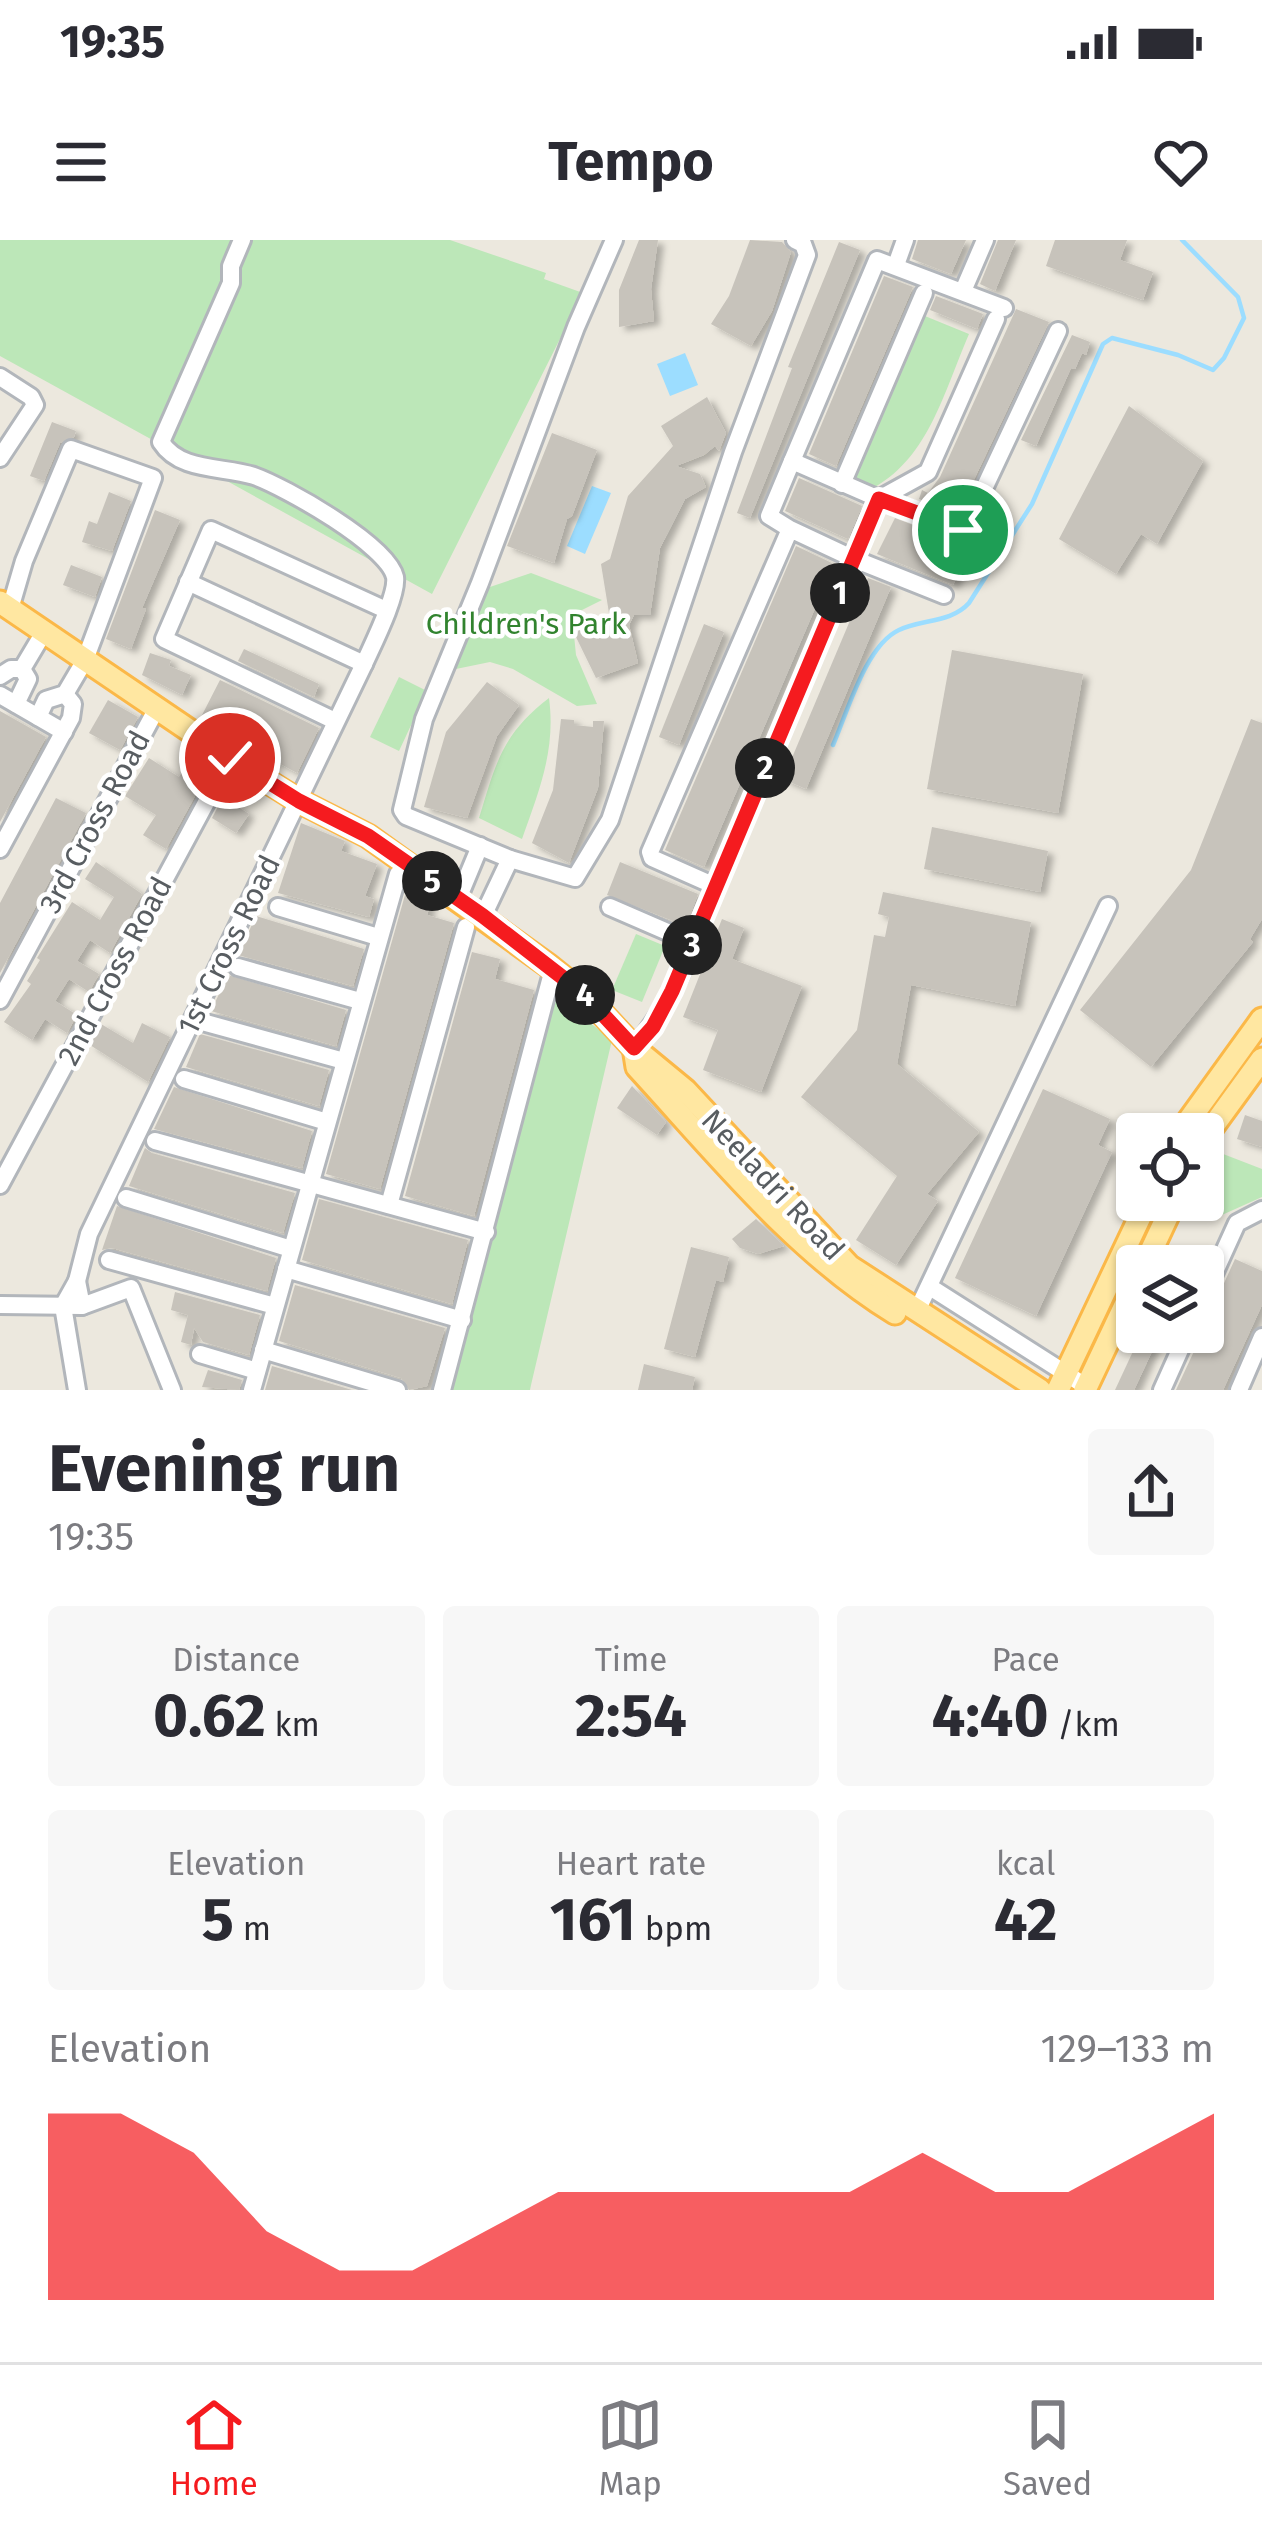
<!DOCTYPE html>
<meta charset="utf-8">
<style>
:root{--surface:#fff;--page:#f7f7f7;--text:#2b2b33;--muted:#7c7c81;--line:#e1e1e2;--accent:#f51b1f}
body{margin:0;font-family:"Fira Sans",sans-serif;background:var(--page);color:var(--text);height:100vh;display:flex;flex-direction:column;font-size:45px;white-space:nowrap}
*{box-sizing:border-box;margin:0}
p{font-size:39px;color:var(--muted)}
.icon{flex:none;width:66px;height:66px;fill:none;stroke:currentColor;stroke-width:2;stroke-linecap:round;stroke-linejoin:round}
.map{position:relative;height:1150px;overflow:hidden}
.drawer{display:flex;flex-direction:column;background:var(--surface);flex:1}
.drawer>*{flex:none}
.fabs{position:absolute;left:1116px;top:873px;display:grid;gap:24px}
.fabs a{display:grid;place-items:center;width:108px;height:108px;border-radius:12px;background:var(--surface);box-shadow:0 3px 9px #0004;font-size:60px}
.pin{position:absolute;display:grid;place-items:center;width:102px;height:102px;color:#fff;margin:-51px;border:6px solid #fff;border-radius:50%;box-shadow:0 3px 12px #0007}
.km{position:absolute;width:60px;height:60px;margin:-30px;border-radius:50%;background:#222;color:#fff;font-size:33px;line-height:60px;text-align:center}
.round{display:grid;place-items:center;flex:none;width:126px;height:126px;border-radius:12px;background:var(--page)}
.head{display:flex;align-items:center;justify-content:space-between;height:204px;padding:0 48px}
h1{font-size:66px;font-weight:700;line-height:90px}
.metrics{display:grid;grid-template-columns:repeat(3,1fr);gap:18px;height:204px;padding:12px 48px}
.metrics div{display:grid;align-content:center;border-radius:12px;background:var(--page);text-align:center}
.metrics b{font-size:60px;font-weight:700}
.metrics small{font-size:33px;font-weight:400}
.metrics p{font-size:33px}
.chart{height:336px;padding:24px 48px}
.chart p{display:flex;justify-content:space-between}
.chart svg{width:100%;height:216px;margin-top:12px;fill:var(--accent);opacity:.7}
.status{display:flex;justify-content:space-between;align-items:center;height:84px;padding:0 60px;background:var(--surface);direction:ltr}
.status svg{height:33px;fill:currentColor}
header{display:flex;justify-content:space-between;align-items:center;height:156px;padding:0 48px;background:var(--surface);font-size:54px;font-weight:700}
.dock{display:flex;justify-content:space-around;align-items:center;height:168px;border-top:3px solid var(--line);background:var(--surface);font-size:33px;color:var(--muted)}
.dock a{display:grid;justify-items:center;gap:6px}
.dock .active{color:var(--accent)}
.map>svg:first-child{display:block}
.green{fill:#bce7b8}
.water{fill:#9cddff}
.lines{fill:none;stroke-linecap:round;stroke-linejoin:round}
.stream{stroke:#9cddff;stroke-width:4.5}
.building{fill:#c7c3bb;filter:url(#shadow)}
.minor-casing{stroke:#b2b6bb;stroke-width:22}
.major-casing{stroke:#fbb848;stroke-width:27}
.minor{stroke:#fff;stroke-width:16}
.major{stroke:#ffe7a1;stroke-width:21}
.route-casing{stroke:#fff;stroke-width:24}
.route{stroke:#f51b1f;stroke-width:15}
.labels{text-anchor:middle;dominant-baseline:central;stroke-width:9;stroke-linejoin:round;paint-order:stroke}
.park-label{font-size:30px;fill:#31832e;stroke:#fff}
.street-label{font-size:30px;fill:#585d61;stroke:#fff}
</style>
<div class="status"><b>19:35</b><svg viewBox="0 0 49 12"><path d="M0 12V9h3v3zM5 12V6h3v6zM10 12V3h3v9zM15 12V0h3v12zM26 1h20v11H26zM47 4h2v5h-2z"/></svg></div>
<header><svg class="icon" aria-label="menu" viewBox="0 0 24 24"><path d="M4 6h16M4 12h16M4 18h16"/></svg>Tempo<svg class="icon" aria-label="heart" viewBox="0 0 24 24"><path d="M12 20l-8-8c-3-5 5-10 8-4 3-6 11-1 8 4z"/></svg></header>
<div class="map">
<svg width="1262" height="1150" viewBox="0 0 1262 1150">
<defs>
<filter id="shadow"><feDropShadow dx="6" dy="4" stdDeviation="3" flood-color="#0004"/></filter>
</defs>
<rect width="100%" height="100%" fill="#ece8de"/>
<!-- green -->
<g class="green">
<path d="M0 0H450L546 33 544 39 583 53 432 354 0 116Z"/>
<path d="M920 74 969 94C944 152 929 216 875 247L850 238Z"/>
<path d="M531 333 602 360 572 375 576 415 597 464 577 466 513 429 490 422 451 430 484 349Z"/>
<path d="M399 437 427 451 399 511 370 497Z"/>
<path d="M549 458C556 510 539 551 522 599L479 578C496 523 502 494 549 458Z"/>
<path d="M636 694 665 706 642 762 612 750Z"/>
<path d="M547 749 612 800 531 1145 530 1150H442Z"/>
<path d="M1218 912 1262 929V957L1213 979 1192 970 1196 960H1203V946Z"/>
</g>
<!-- water -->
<g class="water">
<path d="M685 113 698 145 670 156 657 124Z"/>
<path d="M592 246 611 253 585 314 567 306Z"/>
</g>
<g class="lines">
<!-- stream -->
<path class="stream" d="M833 505C847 473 866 405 899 390 922 379 951 383 969 363L1032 264 1103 104 1112 98 1178 115 1213 130 1224 118 1244 78 1238 57 1182 0"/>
</g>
<!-- building -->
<g class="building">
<path d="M639 0H658L651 49 654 81 619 87V50Z"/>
<path d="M750 0 782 2 791 12 772 71 751 106 711 84 729 56Z"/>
<path d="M918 0H966L951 34 912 19Z"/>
<path d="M998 0H1016L995 51 980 44Z"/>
<path d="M1055 0H1127L1120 20 1153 32 1143 60 1046 26Z"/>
<path d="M839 2 860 10 750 278 737 273 792 128 788 127Z"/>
<path d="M884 36 913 47 836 226 809 214Z"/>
<path d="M936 56 983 74 977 89 930 70Z"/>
<path d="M1016 69 1049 82 958 273 919 259 922 250 928 253 940 237Z"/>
<path d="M1072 95 1090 102 1086 115 1082 113 1075 129 1071 128 1036 206 1021 200Z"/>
<path d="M707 157 726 193 719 211 715 206 704 215 676 226 700 234 706 247 685 259 660 308 650 375H634L629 385 638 423 596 438 576 397 580 386 604 382 609 373 601 324 610 319 628 256 673 206 661 186Z"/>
<path d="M1129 166 1203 221 1157 304 1141 294 1116 334 1059 299Z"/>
<path d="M52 182 76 191 74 197 60 203 44 241 30 236Z"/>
<path d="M552 193 597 210 572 276 567 279 554 323 507 306Z"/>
<path d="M799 238 862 266 848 299 785 271Z"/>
<path d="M109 252 131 261 112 311 82 302 89 281 97 284Z"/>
<path d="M155 270 180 280 142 368 146 369 131 409 106 399Z"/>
<path d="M895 278 972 308 953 345 877 314Z"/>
<path d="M796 306 834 324 704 627 665 610Z"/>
<path d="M71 325 102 337 95 357 63 345Z"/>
<path d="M868 338 891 347 806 549 783 539Z"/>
<path d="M704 384 724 392 679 505 659 497Z"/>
<path d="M244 409 319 444 314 457 238 421Z"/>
<path d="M952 410 1083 434 1058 573 927 549Z"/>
<path d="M150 413 171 420 169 426 191 435 182 455 142 435Z"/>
<path d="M220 440 319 488 297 533 255 510 258 504 201 477Z"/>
<path d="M487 442 519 465 497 496 467 578 424 567 446 492Z"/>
<path d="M108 460 138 477 120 510 89 493Z"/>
<path d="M0 471 46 497 0 582Z"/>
<path d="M561 479 574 480V485L593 487V481H604L598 548 569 623 532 603 553 550Z"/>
<path d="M1251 479 1262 483V679L1250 699 1253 702 1151 827 1080 770 1191 630Z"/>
<path d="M194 514 212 525 166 609 143 595 156 575 125 556 149 518 179 537Z"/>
<path d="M223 557 249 574 236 593 212 578Z"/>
<path d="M56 558 86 573 0 733V663Z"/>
<path d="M301 583 345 601 341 611 377 624 365 656 374 659 369 677 278 653Z"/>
<path d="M932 587 1048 611 1040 652 924 629Z"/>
<path d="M96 622 142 654 110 713 90 700 77 721 99 734 89 752 69 739 55 761 77 775 67 793 45 779 32 800 4 782 31 744 27 741 40 720 37 718 72 662 100 680 114 657 85 639Z"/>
<path d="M620 622 698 654 686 686 607 655Z"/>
<path d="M883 652 1031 682 1015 766 911 745 897 824 979 892 927 954 938 961 896 1025 856 1000 897 936 801 857 857 790 874 695 885 697 889 677 878 674Z"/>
<path d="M405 655 431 662 427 675 454 683 380 949 326 934Z"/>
<path d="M256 676 364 709 353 746 238 715Z"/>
<path d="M722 679 744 688 732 719 802 746 761 852 703 830 718 790 683 777Z"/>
<path d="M472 712 500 719 495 739 534 750 474 976 405 956Z"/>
<path d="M228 735 346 770 336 806 211 771Z"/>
<path d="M142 783 170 797 148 842 90 805 101 784 133 803Z"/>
<path d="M200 794 329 830 319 866 186 827Z"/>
<path d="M632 846 666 882 657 895 617 868Z"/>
<path d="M174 847 312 891 302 928 154 889Z"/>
<path d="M1043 849 1110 879 1098 905 1112 912 1036 1076 955 1038Z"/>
<path d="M1245 875 1262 881V907L1237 899Z"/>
<path d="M145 908 152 913 295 953 283 993 129 946Z"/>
<path d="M319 959 468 1000 452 1064 302 1020Z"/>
<path d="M117 966 276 1018 267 1051 112 1008 102 1010Z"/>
<path d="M756 979 780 1002 784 1006 758 1014 740 1008 732 999Z"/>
<path d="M691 1007 729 1017 723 1042 716 1040 695 1117 664 1109Z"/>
<path d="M1235 1019 1262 1031V1065L1223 1150H1176L1203 1092V1074L1215 1063Z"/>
<path d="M295 1045 445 1088 427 1146 409 1150 401 1138 279 1101Z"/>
<path d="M175 1052 260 1075 249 1115 203 1102 194 1088 191 1105 181 1102 188 1075 171 1070Z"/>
<path d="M1142 1092H1161L1134 1150H1115Z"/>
<path d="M644 1124 695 1137 692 1150H638Z"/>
<path d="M272 1126 352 1150H265Z"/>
<path d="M208 1130 242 1140 239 1150 202 1147Z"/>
</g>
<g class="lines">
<!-- minor casing -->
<g class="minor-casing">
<g id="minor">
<path d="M614 0 576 87 480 343 424 479 402 570 406 576 510 619 575 638 610 580 733 212 807 15 803 4 795 0"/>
<path d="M896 25 905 0"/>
<path d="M963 51 985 0"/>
<path d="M996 79 928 232 879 259 965 289 1058 91"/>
<path d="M0 137 31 157 35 165 0 218"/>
<path d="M792 221 877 20 1004 68"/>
<path d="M842 244 924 53"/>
<path d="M188 342 364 424"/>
<path d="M10 369 24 321 71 209 153 238 85 420 65 454 46 460 38 477"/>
<path d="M0 436 11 429H22"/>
<path d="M0 455 64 492"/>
<path d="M16 464 28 439 22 429 44 392"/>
<path d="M335 481 164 399 211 290 386 370"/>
<path d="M0 609 71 478 73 464 65 454"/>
<path d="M715 646 854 319 944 355"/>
<path d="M458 659 480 606"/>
<path d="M278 667 378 697"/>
<path d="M610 667 693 703"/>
<path d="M483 676 510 619"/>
<path d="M238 727 360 761"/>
<path d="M0 760 157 468"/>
<path d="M206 783 344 821"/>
<path d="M634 808C674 763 694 702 715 646L652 618 650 612 790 289 769 276 792 221 879 259 854 319 790 289"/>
<path d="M184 839 327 882"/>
<path d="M155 901 486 992"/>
<path d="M0 945 230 518"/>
<path d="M126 958 291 1009"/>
<path d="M389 965 466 687"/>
<path d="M109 1020 275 1066"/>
<path d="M286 1029 462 1080"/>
<path d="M77 1041 89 994 364 424C372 406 398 355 395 337 388 305 285 247 254 236 223 226 180 232 161 202L231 43V26L242 0"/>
<path d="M930 1047 1087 1147"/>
<path d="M1203 1058 1237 983 1262 970"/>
<path d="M0 1065 82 1066 131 1048 172 1150"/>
<path d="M917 1071 1108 666"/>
<path d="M263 1110 397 1150"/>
<path d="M200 1114 257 1131"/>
<path d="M77 1150 63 1066 77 1041 82 1066"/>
<path d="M252 1150 398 634"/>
<path d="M442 1150 553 729"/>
<path d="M1162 1150 1188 1092"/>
<path d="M1239 1150 1262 1097"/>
</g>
</g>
<!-- major casing -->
<g class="major-casing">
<g id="major">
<path d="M0 362 230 518 299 561 368 596 549 726 584 754 634 808 685 850 849 1026 1040 1150"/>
<path d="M634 808 637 827C716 913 795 1012 895 1073"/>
<path d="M1179 894 1262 779"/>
<path d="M1203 900 1262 819"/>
<path d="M1144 1026 1175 960"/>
<path d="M1058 1150 1148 960"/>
<path d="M1085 1150 1137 1040"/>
</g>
</g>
<!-- minor -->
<use href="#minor" class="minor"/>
<!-- major -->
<use href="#major" class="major"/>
</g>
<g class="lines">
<!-- route casing -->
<g class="route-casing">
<path id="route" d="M230 518 299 561 368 596 483 676 584 754 634 808 653 787 672 751 879 259 963 290"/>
</g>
<!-- route -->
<use href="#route" class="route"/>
</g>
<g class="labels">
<!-- park labels -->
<g class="park-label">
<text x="526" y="384">Children's Park</text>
</g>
<!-- street labels -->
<g class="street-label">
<text transform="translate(95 582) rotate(-62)">3rd Cross Road</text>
<text transform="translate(229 705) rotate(-64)">1st Cross Road</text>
<text transform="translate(115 731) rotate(-62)">2nd Cross Road</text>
<text transform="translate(773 945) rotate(47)">Neeladri Road</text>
</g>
</g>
</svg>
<div class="fabs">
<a><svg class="icon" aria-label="locate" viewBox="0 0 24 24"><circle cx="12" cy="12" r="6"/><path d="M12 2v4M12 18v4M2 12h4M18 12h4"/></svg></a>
<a><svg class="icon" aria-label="layers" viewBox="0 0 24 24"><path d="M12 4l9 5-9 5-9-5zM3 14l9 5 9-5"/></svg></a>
</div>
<div class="pin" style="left:963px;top:290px;background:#1e9e55"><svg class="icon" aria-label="arrive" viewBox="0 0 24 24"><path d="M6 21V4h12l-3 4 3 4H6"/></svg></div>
<div class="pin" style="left:230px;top:518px;background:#d93025"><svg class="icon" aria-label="check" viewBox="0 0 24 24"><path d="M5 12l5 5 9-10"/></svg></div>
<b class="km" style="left:840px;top:353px">1</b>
<b class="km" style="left:765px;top:528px">2</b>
<b class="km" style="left:692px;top:705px">3</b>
<b class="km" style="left:585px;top:755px">4</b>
<b class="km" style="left:432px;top:641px">5</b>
</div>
<section class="drawer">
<div class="head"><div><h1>Evening run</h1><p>19:35</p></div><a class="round"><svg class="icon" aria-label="share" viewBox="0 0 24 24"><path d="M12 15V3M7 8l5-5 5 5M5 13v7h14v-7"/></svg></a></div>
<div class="metrics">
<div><p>Distance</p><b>0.62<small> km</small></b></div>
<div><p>Time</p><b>2:54</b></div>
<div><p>Pace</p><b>4:40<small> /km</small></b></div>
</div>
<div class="metrics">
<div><p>Elevation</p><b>5<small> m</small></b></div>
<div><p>Heart rate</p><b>161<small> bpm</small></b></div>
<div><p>kcal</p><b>42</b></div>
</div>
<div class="chart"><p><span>Elevation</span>129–133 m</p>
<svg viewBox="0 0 160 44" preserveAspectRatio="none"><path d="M0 44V6L10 6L20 14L30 30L40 38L50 38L60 30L70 22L80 22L90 22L100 22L110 22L120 14L130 22L140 22L150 14L160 6V44z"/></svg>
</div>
</section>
<nav class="dock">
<a class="active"><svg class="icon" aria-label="home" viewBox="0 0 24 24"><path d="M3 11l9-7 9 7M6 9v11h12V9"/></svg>Home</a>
<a><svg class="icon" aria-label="map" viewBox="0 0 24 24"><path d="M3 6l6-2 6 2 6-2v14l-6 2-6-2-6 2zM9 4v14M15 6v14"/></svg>Map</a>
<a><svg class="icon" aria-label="saved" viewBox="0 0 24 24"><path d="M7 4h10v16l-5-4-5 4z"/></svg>Saved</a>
</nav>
